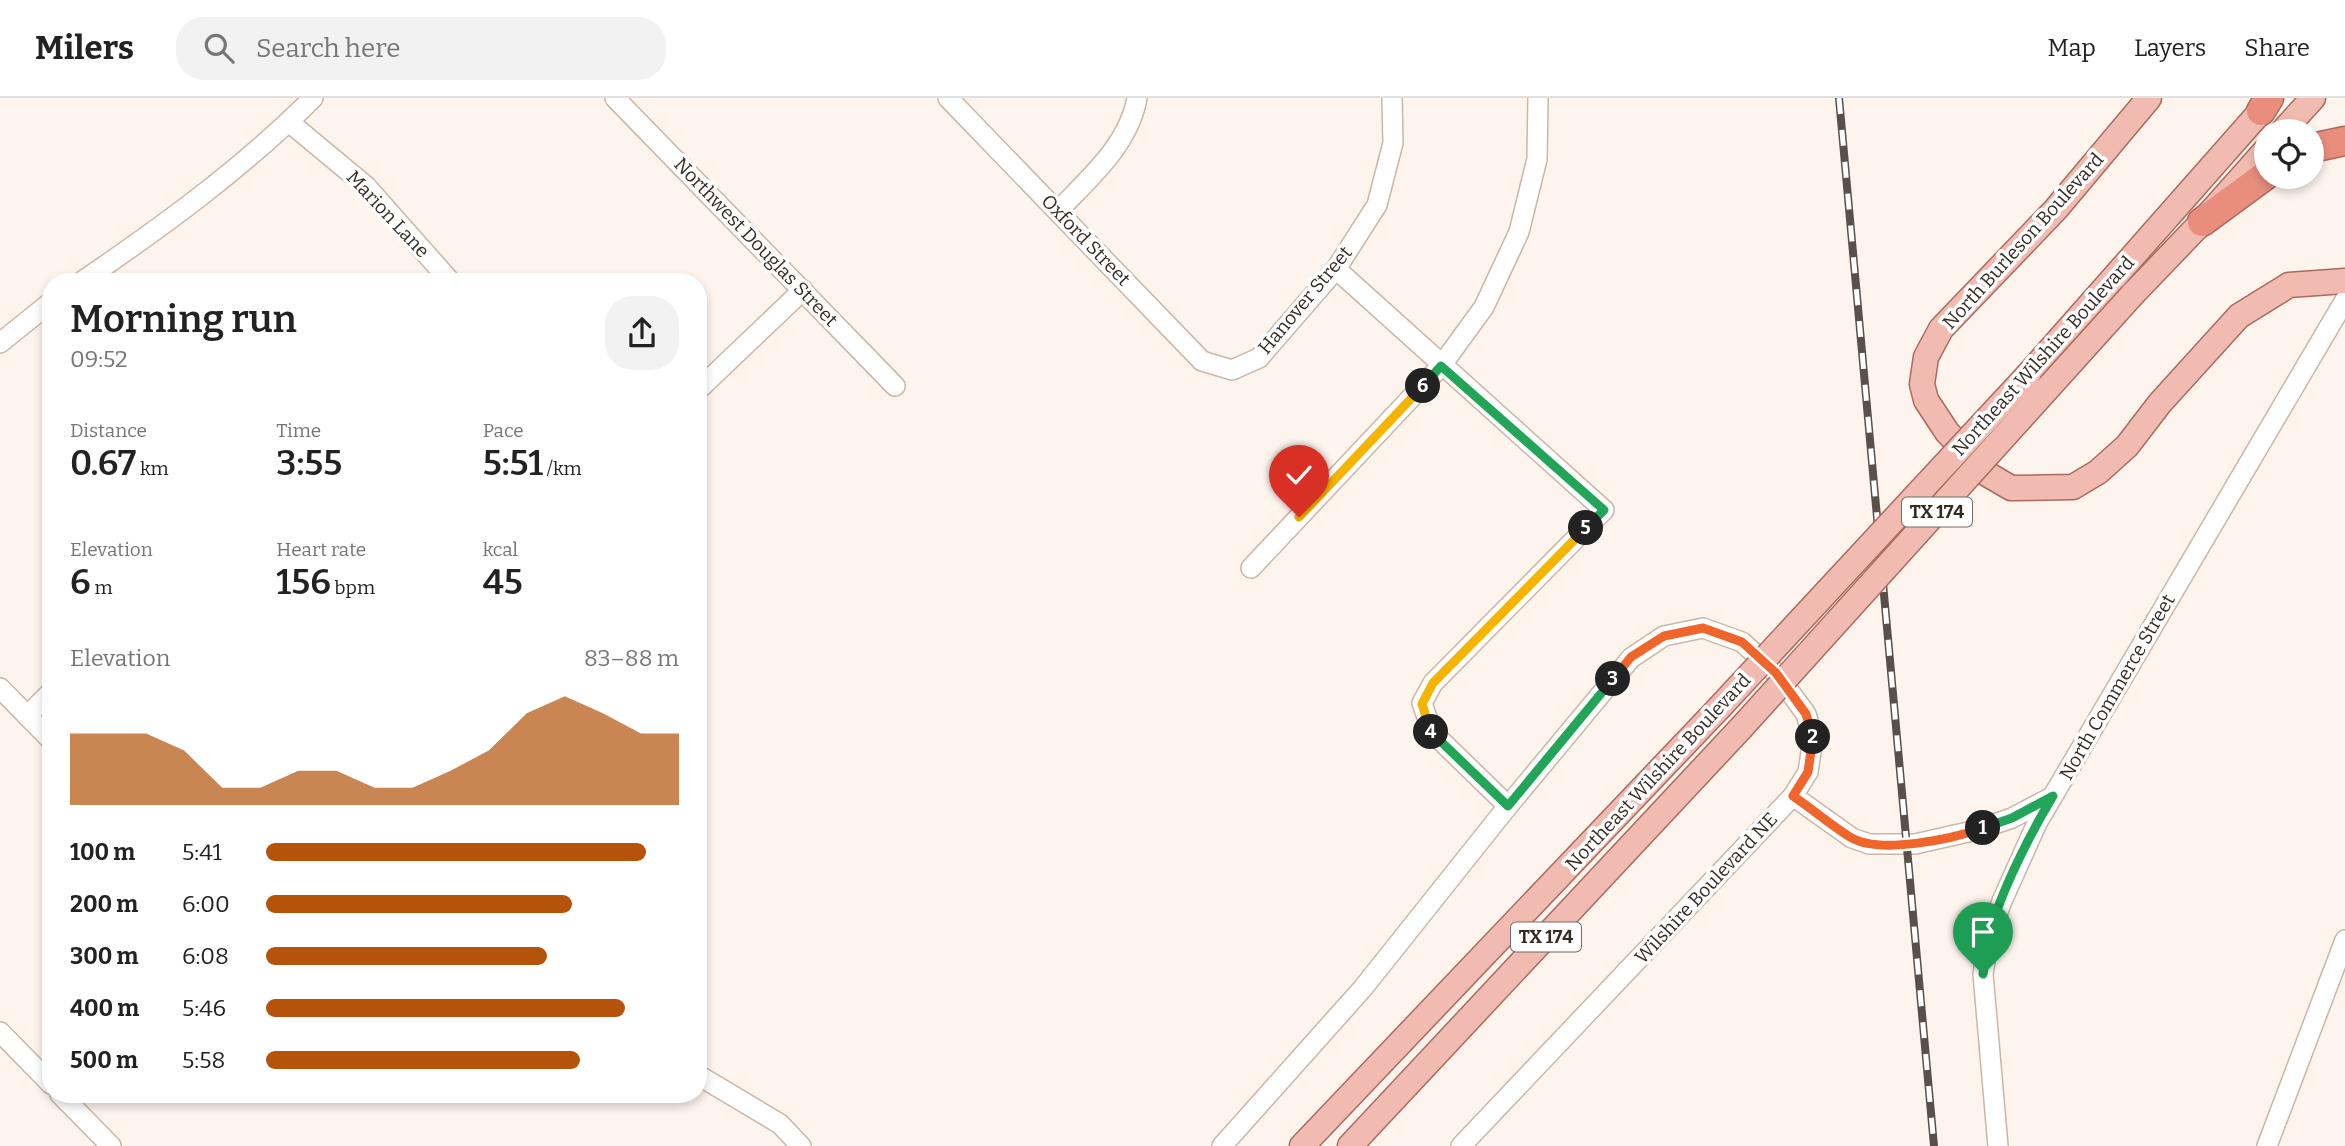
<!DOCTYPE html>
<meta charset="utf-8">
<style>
:root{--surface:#fff;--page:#f2f2f2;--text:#222;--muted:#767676;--line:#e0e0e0;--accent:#b45309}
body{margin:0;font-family:Bitter,serif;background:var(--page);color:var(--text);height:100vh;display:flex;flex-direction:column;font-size:26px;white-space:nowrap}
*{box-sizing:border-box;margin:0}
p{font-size:23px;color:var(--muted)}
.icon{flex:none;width:38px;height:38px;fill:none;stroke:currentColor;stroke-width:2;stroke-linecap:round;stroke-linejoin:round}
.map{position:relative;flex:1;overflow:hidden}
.side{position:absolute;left:42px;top:175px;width:665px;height:830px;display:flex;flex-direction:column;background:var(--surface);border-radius:28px;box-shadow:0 4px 10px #0003}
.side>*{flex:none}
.fabs{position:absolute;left:2254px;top:21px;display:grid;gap:14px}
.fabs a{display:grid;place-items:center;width:70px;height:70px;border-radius:50%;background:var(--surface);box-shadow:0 4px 10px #0003;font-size:35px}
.pin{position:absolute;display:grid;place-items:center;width:60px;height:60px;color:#fff;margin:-72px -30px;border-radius:50% 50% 50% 0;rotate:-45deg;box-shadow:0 0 7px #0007}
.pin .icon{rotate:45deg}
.km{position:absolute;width:35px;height:35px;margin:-18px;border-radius:50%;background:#222;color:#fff;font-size:19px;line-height:35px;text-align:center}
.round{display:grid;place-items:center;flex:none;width:74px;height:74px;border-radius:28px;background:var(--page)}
.head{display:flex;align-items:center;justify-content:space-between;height:119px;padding:0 28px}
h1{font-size:38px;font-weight:600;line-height:52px}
.stats{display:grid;grid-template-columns:repeat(3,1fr);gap:10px;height:119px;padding:7px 28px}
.stats div{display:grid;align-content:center}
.stats b{font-size:35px;font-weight:600}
.stats small{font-size:19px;font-weight:400}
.stats p{font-size:19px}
.chart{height:196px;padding:14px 28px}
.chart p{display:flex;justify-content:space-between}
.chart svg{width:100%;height:126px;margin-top:7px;fill:var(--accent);opacity:.7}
ul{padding:0 28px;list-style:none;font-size:23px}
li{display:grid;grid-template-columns:112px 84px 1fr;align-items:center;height:52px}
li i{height:18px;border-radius:9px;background:var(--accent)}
header{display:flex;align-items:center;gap:42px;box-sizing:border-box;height:98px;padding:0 35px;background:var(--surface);border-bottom:2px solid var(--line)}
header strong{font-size:33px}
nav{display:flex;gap:38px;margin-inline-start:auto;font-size:24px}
.search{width:490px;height:63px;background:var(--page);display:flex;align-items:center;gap:18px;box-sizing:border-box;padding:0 24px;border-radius:28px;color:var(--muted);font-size:26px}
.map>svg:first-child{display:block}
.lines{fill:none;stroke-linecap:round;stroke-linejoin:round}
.minor-casing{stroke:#ccb6a5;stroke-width:22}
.major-casing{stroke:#aa6b5e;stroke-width:27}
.highway-casing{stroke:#aa6b5e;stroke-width:31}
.minor{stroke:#fff;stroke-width:19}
.major{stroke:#f2bbb1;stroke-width:24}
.highway{stroke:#e98e7d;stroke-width:28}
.rail-casing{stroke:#595049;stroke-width:8}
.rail{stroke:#fff;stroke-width:5;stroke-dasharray:16;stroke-linecap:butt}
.major-bridge-casing{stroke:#aa6b5e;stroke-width:27;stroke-linecap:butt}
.major-bridge{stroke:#f2bbb1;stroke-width:24}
.split-1-casing{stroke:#fff;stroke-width:14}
.split-2-casing{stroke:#fff;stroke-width:14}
.split-3-casing{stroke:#fff;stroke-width:14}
.split-4-casing{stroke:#fff;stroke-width:14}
.split-5-casing{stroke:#fff;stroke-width:14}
.split-6-casing{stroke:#fff;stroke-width:14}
.split-7-casing{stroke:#fff;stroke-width:14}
.split-1{stroke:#22a559;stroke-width:9}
.split-2{stroke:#f0652b;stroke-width:9}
.split-3{stroke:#f0652b;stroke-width:9}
.split-4{stroke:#22a559;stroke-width:9}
.split-5{stroke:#f5b400;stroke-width:9}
.split-6{stroke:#22a559;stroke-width:9}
.split-7{stroke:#f5b400;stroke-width:9}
.labels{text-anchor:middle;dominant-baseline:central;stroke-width:7;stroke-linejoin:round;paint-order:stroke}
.shield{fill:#fff;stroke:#716b66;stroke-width:2}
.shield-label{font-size:18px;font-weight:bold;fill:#342b24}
.street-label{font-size:19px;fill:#342b24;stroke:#fff}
</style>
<header>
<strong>Milers</strong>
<div class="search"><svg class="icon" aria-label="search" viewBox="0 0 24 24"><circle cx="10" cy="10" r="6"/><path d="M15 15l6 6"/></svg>Search here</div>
<nav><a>Map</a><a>Layers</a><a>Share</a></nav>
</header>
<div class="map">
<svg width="2345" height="1048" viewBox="0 0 2345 1048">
<rect width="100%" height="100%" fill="#fdf4ed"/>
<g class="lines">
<!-- minor casing -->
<g class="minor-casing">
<g id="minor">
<path d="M615 0 895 288"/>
<path d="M948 0 1202 263 1232 272 1259 260 1336 171 1377 107 1393 45 1392 0"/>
<path d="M289 24 366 88 451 184"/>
<path d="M1058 113C1089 80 1129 47 1137 0"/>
<path d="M1336 171 1604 412 1433 585 1422 605 1432 634 1508 708"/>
<path d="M81 184C162 129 243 70 313 0"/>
<path d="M0 245 51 204"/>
<path d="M698 292 803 192"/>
<path d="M1251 470 1441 268 1484 209 1519 134 1537 61 1538 0"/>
<path d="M0 590 51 642"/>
<path d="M27 618 51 594"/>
<path d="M1793 698 1852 740 1869 746H1915L1977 732 2012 720 2052 699"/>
<path d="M0 934 51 986"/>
<path d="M698 977 780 1026 801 1048"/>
<path d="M60 996 111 1048"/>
<path d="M1222 1048 1363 890 1508 708 1631 560 1664 538 1703 530 1742 544 1776 575 1806 616 1813 641 1808 674 1793 698 1461 1048"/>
<path d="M1998 1048 1983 876 1989 838 2002 803 2037 725 2345 202"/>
<path d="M2267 1048 2345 842"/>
</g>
</g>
<!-- major casing -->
<g class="major-casing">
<g id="major">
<path d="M2149 0 2056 111 1941 231 1926 259 1922 286 1926 302 1947 334 1987 376 2011 390 2073 389 2098 374 2127 348 2160 305 2239 218 2289 187 2345 183"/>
<path d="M2283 33 2313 0"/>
<path d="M2132 197 2202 124 2266 52"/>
<path d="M2028 277 2261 13"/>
<path d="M1302 1048 1719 610"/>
<path d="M1350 1048 1741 630"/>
</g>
</g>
<!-- highway casing -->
<g class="highway-casing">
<g id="highway">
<path d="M2261 13 2269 0"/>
<path d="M2312 50 2345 43"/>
<path d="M2202 124 2266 77"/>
</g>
</g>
<!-- minor -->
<use href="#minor" class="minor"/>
<!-- major -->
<use href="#major" class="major"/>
<!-- highway -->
<use href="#highway" class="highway"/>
<!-- rail casing -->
<g class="rail-casing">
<path id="rail" d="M1839 0 1934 1048"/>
</g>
<!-- rail -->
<use href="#rail" class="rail"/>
<!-- major-bridge casing -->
<g class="major-bridge-casing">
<g id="major-bridge">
<path d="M1719 610 2028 277"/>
<path d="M1741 630 2132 197"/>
</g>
</g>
<!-- major-bridge -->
<use href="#major-bridge" class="major-bridge"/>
</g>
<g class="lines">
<!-- split-1 casing -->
<g class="split-1-casing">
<path id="split-1" d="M1983 876C1985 864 1986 851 1989 838 2000 795 2030 736 2053 698L2012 720 1983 730"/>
</g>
<!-- split-2 casing -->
<g class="split-2-casing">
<path id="split-2" d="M1813 639 1808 674 1793 698C1812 711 1831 727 1850 739 1879 757 1952 741 1983 730"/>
</g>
<!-- split-3 casing -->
<g class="split-3-casing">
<path id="split-3" d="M1613 581 1631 559 1664 538 1703 530 1742 544 1776 575 1806 616 1813 639"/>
</g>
<!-- split-4 casing -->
<g class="split-4-casing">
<path id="split-4" d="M1431 634 1508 708 1613 581"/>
</g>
<!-- split-5 casing -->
<g class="split-5-casing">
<path id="split-5" d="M1431 634 1422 606 1433 585 1586 430"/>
</g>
<!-- split-6 casing -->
<g class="split-6-casing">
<path id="split-6" d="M1423 288 1441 268 1604 412 1586 430"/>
</g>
<!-- split-7 casing -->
<g class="split-7-casing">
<path id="split-7" d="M1299 419 1423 288"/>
</g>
<!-- split-1 -->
<use href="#split-1" class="split-1"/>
<!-- split-2 -->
<use href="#split-2" class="split-2"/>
<!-- split-3 -->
<use href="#split-3" class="split-3"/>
<!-- split-4 -->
<use href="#split-4" class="split-4"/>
<!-- split-5 -->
<use href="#split-5" class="split-5"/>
<!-- split-6 -->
<use href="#split-6" class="split-6"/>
<!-- split-7 -->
<use href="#split-7" class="split-7"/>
</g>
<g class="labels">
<!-- shield labels -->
<g class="shield">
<rect x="1902" y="399.5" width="70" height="29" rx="5"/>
<rect x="1511" y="824.5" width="70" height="29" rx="5"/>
</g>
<g class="shield-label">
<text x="1937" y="414">TX 174</text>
<text x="1546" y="839">TX 174</text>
</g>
<!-- street labels -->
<g class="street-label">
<text transform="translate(388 116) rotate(47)">Marion Lane</text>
<text transform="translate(1086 142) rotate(46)">Oxford Street</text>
<text transform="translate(2023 143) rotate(-48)">North Burleson Boulevard</text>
<text transform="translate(756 144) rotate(46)">Northwest Douglas Street</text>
<text transform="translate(1305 202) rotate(-50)">Hanover Street</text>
<text transform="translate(2043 258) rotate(-48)">Northeast Wilshire Boulevard</text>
<text transform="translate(2117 589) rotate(-60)">North Commerce Street</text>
<text transform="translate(1658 674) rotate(-47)">Northeast Wilshire Boulevard</text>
<text transform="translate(1706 790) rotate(-47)">Wilshire Boulevard NE</text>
</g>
</g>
</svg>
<div class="fabs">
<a><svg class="icon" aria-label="locate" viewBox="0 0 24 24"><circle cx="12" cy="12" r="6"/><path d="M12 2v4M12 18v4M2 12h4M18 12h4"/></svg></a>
</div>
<div class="pin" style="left:1983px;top:876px;background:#1e9e55"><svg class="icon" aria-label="arrive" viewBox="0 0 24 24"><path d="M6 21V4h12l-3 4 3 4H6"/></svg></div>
<div class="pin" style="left:1299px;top:419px;background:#d93025"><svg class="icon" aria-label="check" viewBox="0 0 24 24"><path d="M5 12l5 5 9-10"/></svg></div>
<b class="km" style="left:1983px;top:730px">1</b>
<b class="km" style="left:1813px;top:639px">2</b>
<b class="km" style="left:1613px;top:581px">3</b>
<b class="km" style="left:1431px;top:634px">4</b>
<b class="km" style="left:1586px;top:430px">5</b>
<b class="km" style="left:1423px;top:288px">6</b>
<section class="side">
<div class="head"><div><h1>Morning run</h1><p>09:52</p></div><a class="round"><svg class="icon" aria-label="share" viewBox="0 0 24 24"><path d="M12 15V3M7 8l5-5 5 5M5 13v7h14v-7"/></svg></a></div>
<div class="stats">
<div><p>Distance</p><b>0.67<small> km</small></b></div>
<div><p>Time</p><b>3:55</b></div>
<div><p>Pace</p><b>5:51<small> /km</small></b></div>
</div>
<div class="stats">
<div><p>Elevation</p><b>6<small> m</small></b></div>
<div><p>Heart rate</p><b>156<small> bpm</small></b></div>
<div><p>kcal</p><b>45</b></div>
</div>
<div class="chart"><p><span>Elevation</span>83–88 m</p>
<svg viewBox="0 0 160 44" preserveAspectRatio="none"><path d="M0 44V19L10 19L20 19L30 25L40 38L50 38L60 32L70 32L80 38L90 38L100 32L110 25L120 12L130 6L140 12L150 19L160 19V44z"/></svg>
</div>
<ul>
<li><b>100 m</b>5:41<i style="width:92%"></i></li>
<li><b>200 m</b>6:00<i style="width:74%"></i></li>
<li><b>300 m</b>6:08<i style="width:68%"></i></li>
<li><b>400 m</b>5:46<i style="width:87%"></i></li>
<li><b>500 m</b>5:58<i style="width:76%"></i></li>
</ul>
</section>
</div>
